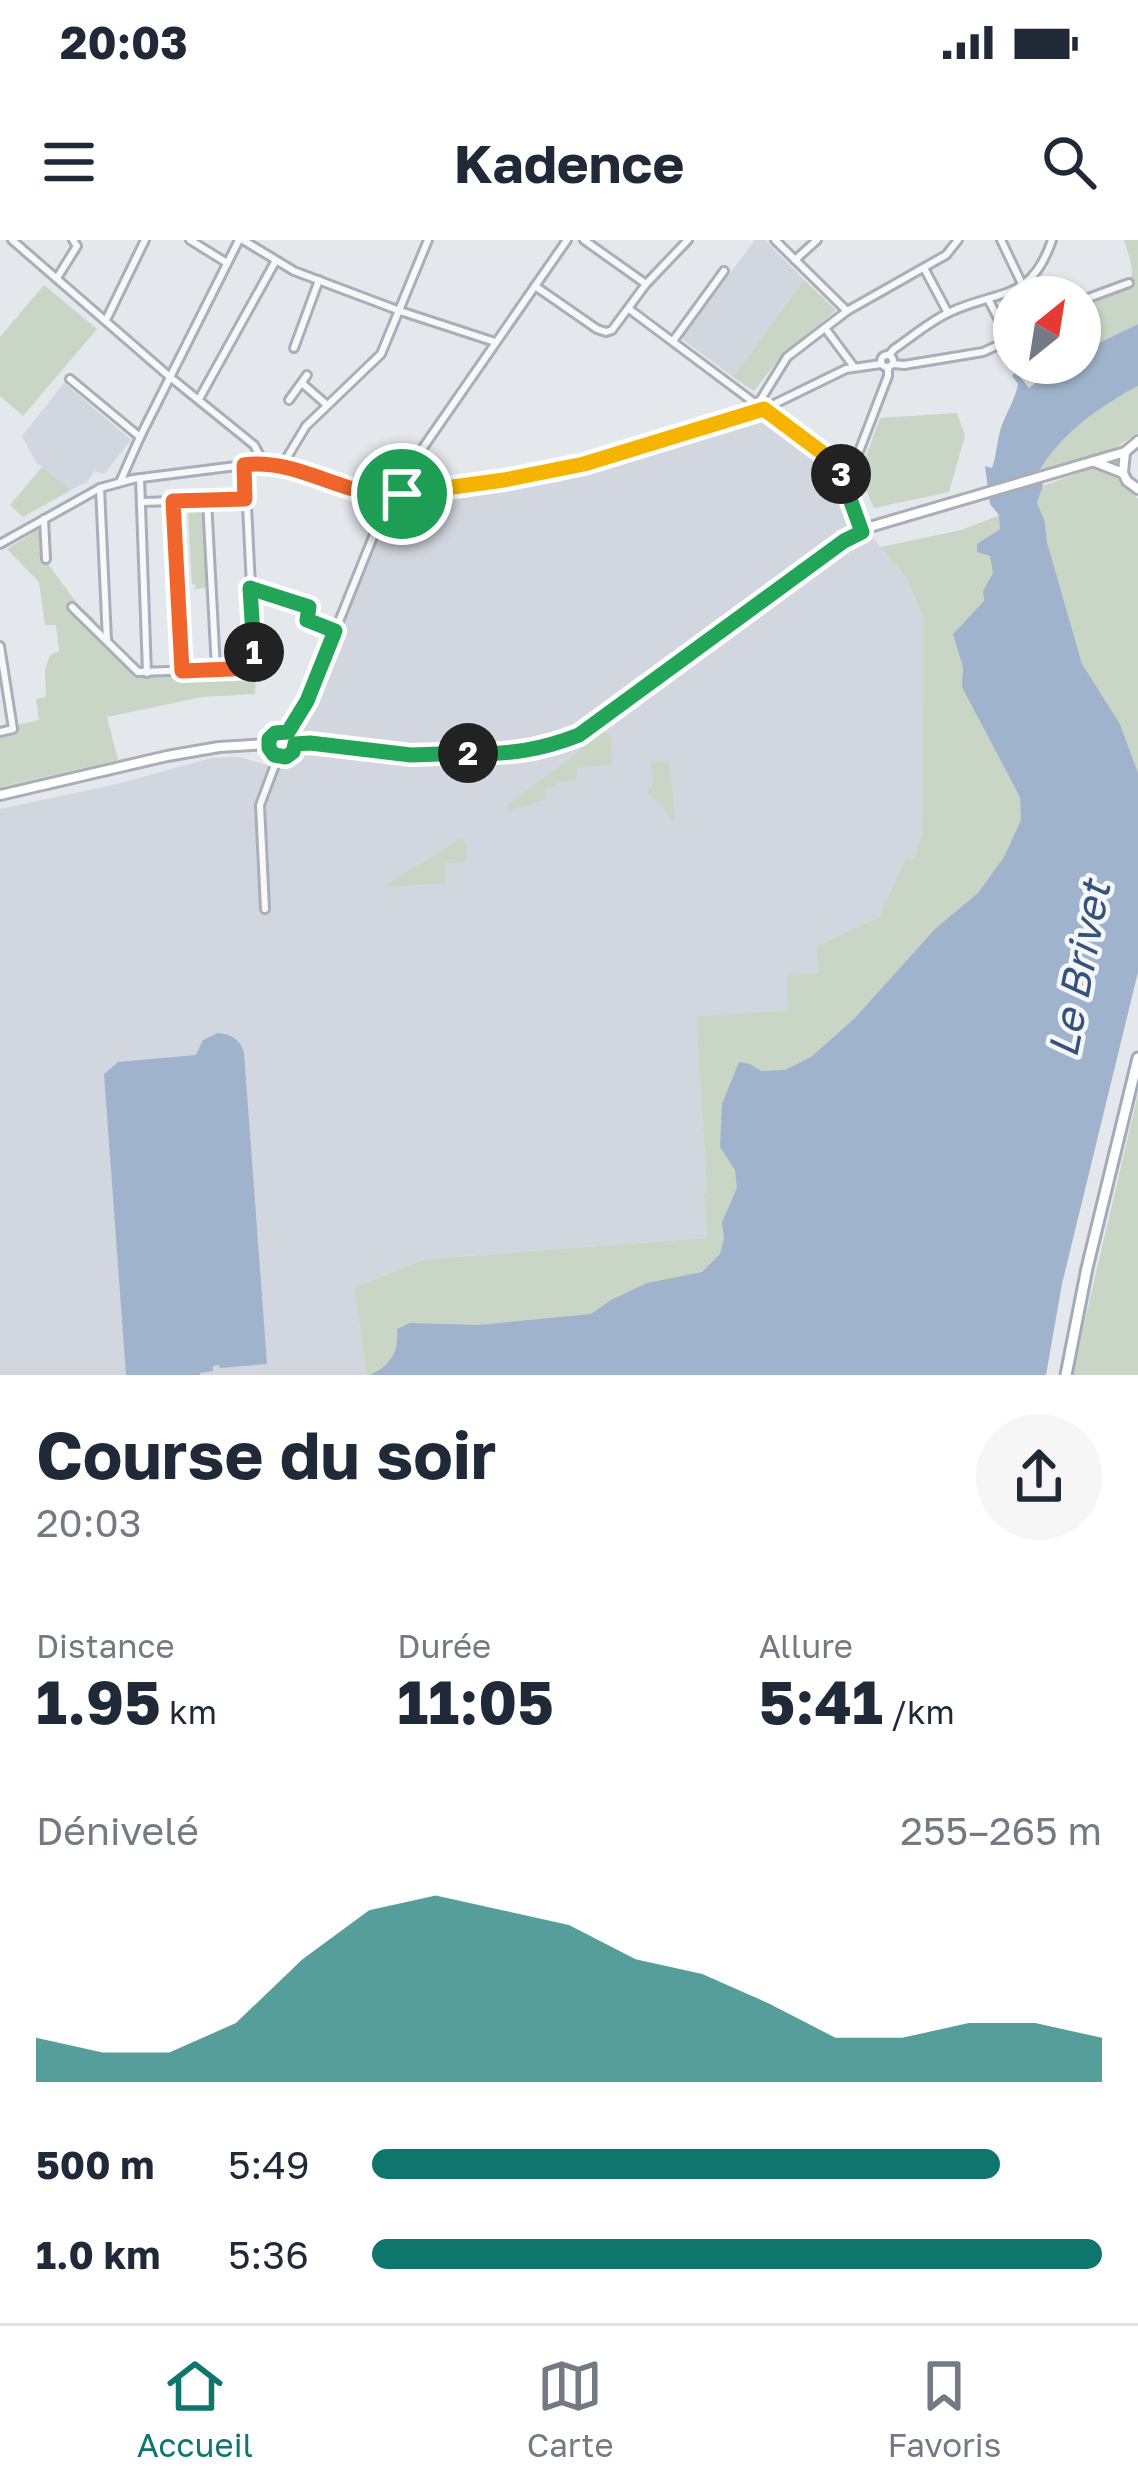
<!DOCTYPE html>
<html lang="fr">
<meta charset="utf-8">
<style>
:root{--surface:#fff;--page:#f6f6f7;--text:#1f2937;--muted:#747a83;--line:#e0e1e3;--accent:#0f766e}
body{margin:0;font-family:"Golos Text",sans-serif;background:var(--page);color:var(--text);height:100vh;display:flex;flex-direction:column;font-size:45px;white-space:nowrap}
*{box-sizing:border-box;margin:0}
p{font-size:39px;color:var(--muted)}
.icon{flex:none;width:66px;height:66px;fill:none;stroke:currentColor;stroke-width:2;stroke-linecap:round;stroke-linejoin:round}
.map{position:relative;height:1135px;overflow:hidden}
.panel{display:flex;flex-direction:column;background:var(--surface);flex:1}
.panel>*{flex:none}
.needle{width:78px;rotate:30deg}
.fabs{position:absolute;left:993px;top:36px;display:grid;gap:24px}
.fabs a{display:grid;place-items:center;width:108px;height:108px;border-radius:50%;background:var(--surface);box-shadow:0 3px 9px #0004;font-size:60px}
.pin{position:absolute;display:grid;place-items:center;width:102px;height:102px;color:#fff;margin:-51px;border:6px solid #fff;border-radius:50%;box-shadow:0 3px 12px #0007}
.km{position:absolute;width:60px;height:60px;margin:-30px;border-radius:50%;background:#222;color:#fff;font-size:33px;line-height:60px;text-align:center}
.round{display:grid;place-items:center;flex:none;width:126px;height:126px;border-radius:63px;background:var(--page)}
.summary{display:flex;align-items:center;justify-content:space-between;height:204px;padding:0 36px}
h1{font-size:66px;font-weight:700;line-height:90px}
.metrics{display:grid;grid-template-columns:repeat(3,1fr);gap:18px;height:204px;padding:12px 36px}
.metrics div{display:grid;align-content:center}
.metrics b{font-size:60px;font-weight:700}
.metrics small{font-size:33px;font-weight:400}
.metrics p{font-size:33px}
.chart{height:336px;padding:24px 36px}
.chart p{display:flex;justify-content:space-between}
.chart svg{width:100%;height:216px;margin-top:12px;fill:var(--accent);opacity:.7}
ul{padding:0 36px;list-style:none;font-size:39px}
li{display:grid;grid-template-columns:192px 144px 1fr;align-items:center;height:90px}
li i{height:30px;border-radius:15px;background:var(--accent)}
.status{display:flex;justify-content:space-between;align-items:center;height:84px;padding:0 60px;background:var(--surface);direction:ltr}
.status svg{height:33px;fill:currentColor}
header{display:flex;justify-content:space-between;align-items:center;height:156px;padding:0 36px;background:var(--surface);font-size:54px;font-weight:700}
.menu{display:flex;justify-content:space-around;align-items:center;height:168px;border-top:3px solid var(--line);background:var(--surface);font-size:33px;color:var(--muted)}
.menu a{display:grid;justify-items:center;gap:6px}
.menu .active{color:var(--accent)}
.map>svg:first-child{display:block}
.built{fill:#d2d6de}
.green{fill:#c9d6c5}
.water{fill:#9fb4cc}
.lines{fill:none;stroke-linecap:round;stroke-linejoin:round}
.minor-casing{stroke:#a9aeb7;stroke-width:12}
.secondary-casing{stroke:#a9aeb7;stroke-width:14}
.primary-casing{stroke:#a3abb8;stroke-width:15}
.minor{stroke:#f7f8fa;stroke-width:6}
.secondary{stroke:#fff;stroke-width:8}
.primary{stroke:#fff;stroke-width:9}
.split-1-casing{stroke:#fff;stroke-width:24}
.split-2-casing{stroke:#fff;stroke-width:24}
.split-3-casing{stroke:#fff;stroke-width:24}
.split-4-casing{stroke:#fff;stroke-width:24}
.split-1{stroke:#f0652b;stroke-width:15}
.split-2{stroke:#22a559;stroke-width:15}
.split-3{stroke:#22a559;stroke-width:15}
.split-4{stroke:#f5b400;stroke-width:15}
.labels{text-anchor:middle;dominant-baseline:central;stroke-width:9;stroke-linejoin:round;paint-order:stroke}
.water-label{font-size:42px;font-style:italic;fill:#34527a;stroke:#f4f6f9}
</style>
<div class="status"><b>20:03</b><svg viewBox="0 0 49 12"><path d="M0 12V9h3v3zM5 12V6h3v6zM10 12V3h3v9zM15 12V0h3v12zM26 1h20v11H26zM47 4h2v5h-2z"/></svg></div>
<header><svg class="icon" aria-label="menu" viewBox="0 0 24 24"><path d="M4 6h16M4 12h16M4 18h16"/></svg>Kadence<svg class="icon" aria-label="search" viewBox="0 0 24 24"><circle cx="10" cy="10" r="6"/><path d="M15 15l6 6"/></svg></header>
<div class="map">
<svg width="1138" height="1135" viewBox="0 0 1138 1135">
<rect width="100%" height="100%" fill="#e4e7ec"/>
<!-- built -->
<g class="built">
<path d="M755 0H765L804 40 733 137 681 98Z"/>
<path d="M64 143 131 200 104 234 95 231 87 242 71 250 36 222 22 196Z"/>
<path d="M770 180 836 229 875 300 907 339 924 379 922 594 914 620 906 619 879 677 818 706 819 734 789 770 696 778 707 954 704 955 707 998 424 1019 354 1048 367 1135H0V569L117 544 211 518 239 517 282 529 386 271 559 242Z"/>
</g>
<!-- green -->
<g class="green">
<path d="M1124 0H1138V84L1080 112V63C1095 59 1132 51 1132 32 1132 22 1127 10 1124 0Z"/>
<path d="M804 40 836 70 779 119 754 151 733 137Z"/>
<path d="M44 45 97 89 23 176 0 156V97Z"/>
<path d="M1138 146V193L1105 214 1087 216 1039 231C1062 193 1100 166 1138 146Z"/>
<path d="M957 173 965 196 949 252 874 268 859 235 880 178Z"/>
<path d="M42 227 71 250 23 277 10 265Z"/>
<path d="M1092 228 1113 234 1138 259V533L1120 484 1082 425 1047 302 1045 282 1037 263 1043 246Z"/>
<path d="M203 264 207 348 194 349 196 345 192 344 188 270 194 267H185V271H178V265Z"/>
<path d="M1000 275V290L990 295 1041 433 1001 1135H367L354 1048 425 1019 707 998 704 954 707 953 696 777 788 770 787 735 818 734 817 706 879 677 906 618 914 619 922 594 924 379 907 339 881 307 961 290Z"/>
<path d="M38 290 41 292 42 316 76 362 95 380 92 383 72 364 69 367 137 434 256 431 255 454 202 457 107 477 118 520 0 547V495L13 492 17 485 39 480 36 459 46 457 45 430 50 415 59 411 56 385H45L39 342 7 309Z"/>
<path d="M602 490 611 498 612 525 577 527 576 541 556 542 555 546 545 548V560C531 563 521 568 507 570V565L571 518Z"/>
<path d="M669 521 675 578 674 583 664 567 648 553 653 542 651 522Z"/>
<path d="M462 598 466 605V622L445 623V643L388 647 387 644Z"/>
<path d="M1138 854V1135H1072Z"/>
</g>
<!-- water -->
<g class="water">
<path d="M1138 84V146C1100 166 1062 193 1039 231L1043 246 1037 263 1045 282 1047 302 1082 424 1120 484 1138 533V732L1062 1044 1046 1135H370C391 1125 399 1112 397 1089L410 1083 478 1085 591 1074 611 1060 647 1043 702 1032 720 1014 724 998 722 982 737 948 735 930 720 907 722 864 739 822 750 824 761 831 785 830 811 817 854 779 935 689 978 653 1004 617 1021 580 1020 557 962 447 963 427 953 394 984 361 983 351 993 333 990 316 977 312V304L1000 289 999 275 990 264 985 226 992 228C997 214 997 198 1002 185 1007 171 1015 160 1018 144L1012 136 1015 131 1029 148 1061 123H1080V112Z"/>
<path d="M218 793C231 794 241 800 244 813L267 1124 220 1128 219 1125 213 1126V1131L200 1133V1135H126L104 834 118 822 196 815 203 800Z"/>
</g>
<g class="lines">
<!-- minor casing -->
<g class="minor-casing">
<g id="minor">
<path d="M12 0 170 137 254 205 264 223"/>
<path d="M190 0 227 23"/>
<path d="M243 0 294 31 400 71 495 102"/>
<path d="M775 0 847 71"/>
<path d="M1001 0 1023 46"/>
<path d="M795 20 817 0"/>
<path d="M924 28 948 73"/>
<path d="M57 38 77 6 73 0"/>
<path d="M646 44 688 0"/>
<path d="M535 46 597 89 606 92 612 90 646 44 584 0"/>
<path d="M988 59 1010 101"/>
<path d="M1080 61 1129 43"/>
<path d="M629 69 835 223 862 292"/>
<path d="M107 78 145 0"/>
<path d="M825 88 854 127"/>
<path d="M673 101 724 31"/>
<path d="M294 108 319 40"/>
<circle cx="887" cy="121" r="6"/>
<path d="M889 115 894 109C912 97 930 81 950 72 1000 49 1031 62 1052 0"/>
<path d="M893 124 904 125 983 112 1014 98"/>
<path d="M70 139 140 197"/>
<path d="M303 144 327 165"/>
<path d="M199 159 275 22"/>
<path d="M289 160 307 135"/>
<path d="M758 164 787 117 847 71 946 15 958 0"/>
<path d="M283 224 306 186 381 114 428 0"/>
<path d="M140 238 147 433"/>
<path d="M843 239 858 214 888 136V128"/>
<path d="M120 242 140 197 239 0"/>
<path d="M100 248 107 400"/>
<path d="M402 253V240L411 225 567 0"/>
<path d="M207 260 216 429"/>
<path d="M173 261 182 431"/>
<path d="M141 262 245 259"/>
<path d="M44 279 46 319"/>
<path d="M0 304 100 248 133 239 252 224 282 226 387 256 504 240 583 223 764 169 846 129 881 124"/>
<path d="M250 348 309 367 307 380 334 391"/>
<path d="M72 367 138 432 255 428 245 225"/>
<path d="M0 406 13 489 0 492"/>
<path d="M288 492 307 461 385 267 387 256"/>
<path d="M265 669 260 565 278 517"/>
</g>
</g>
<!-- secondary casing -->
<g class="secondary-casing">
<g id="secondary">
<path d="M1095 222 1123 233 1127 241 1138 249"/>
<path d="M1123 232 1125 212 1138 201"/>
<circle cx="282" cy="504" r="13"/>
<path d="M295 504 310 503 411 515 500 514 544 508 579 495 591 487 849 297 873 286 1125 212"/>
<path d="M0 555 167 516 219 507 268 504"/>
</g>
</g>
<!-- primary casing -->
<g class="primary-casing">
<path id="primary" d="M1066 1135 1087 1028 1138 818"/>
</g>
<!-- minor -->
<use href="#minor" class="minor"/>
<!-- secondary -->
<use href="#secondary" class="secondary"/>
<!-- primary -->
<use href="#primary" class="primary"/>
</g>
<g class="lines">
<!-- split-1 casing -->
<g class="split-1-casing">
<path id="split-1" d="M254 412 255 428 182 431 173 261 245 259 244 225C300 217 350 262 402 254"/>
</g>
<!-- split-2 casing -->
<g class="split-2-casing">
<path id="split-2" d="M254 412 250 348 309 367 307 380 335 391 307 461 288 492 275 493 269 499V508L274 515 286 517 293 512 295 504 310 503 411 515 468 513"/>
</g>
<!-- split-3 casing -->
<g class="split-3-casing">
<path id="split-3" d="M468 513C508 515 541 510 579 495L844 301 862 292 841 234"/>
</g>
<!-- split-4 casing -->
<g class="split-4-casing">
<path id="split-4" d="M402 254 504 240 584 224 764 169 836 223 841 234"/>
</g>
<!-- split-1 -->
<use href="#split-1" class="split-1"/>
<!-- split-2 -->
<use href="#split-2" class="split-2"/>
<!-- split-3 -->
<use href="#split-3" class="split-3"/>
<!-- split-4 -->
<use href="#split-4" class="split-4"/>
</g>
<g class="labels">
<!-- water labels -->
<g class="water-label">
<text transform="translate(1078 729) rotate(-79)">Le Brivet</text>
</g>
</g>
</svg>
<div class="fabs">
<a><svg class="needle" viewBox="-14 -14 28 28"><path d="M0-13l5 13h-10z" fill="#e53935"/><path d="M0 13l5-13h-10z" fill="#747a83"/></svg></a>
</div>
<div class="pin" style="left:402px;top:254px;background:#1e9e55"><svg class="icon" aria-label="arrive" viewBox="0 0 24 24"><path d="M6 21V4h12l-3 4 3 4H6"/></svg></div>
<b class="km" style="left:254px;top:412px">1</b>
<b class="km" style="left:468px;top:513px">2</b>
<b class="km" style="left:841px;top:234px">3</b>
</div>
<section class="panel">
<div class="summary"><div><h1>Course du soir</h1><p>20:03</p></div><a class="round"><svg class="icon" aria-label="share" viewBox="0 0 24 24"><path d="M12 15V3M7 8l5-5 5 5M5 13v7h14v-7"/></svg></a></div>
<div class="metrics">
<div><p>Distance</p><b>1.95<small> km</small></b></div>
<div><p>Durée</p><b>11:05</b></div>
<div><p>Allure</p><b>5:41<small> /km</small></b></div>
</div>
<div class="chart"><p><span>Dénivelé</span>255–265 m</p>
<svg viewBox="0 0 160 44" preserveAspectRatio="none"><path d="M0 44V35L10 38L20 38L30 32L40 19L50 9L60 6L70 9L80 12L90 19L100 22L110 28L120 35L130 35L140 32L150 32L160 35V44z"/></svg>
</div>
<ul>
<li><b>500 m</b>5:49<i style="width:86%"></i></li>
<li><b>1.0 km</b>5:36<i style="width:100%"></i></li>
</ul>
</section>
<nav class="menu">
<a class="active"><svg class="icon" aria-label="home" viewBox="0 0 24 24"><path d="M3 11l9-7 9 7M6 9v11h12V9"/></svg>Accueil</a>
<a><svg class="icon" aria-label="map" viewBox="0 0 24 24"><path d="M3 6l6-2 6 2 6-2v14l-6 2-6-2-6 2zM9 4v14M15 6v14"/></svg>Carte</a>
<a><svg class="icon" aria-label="saved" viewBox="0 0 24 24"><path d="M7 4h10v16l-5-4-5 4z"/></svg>Favoris</a>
</nav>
